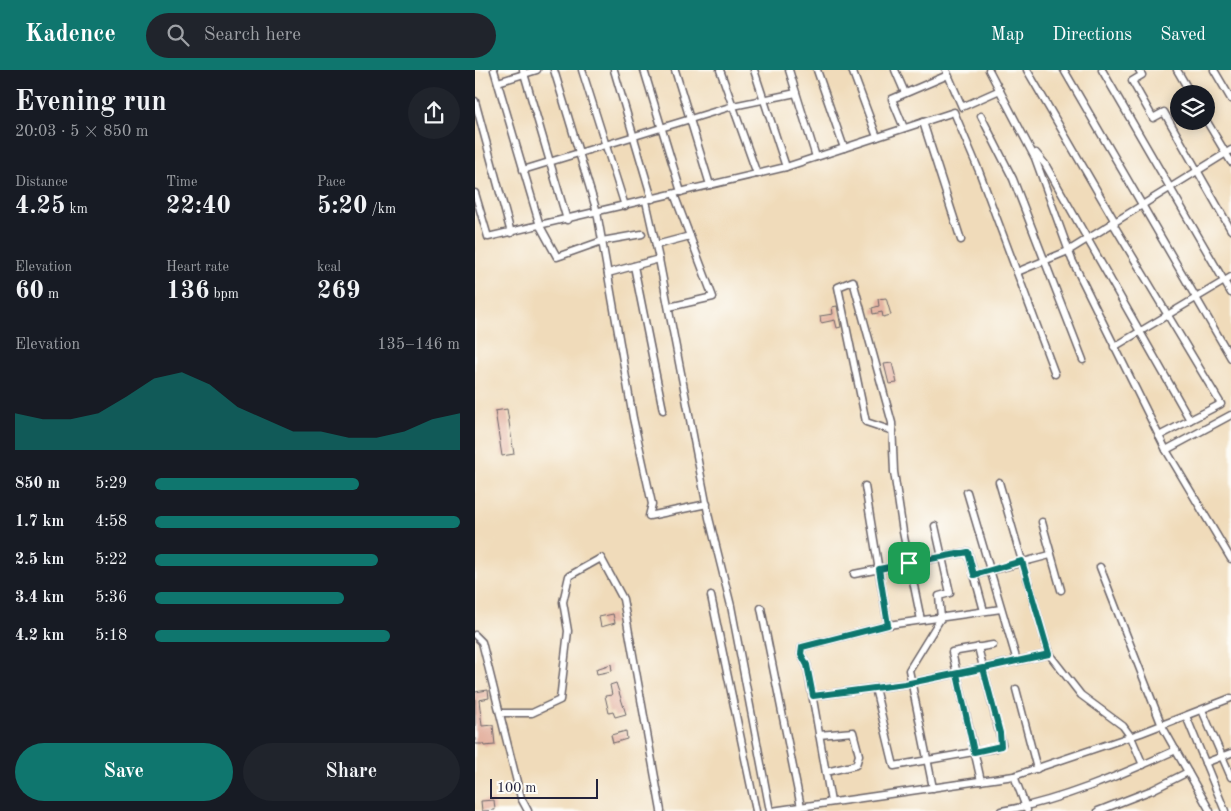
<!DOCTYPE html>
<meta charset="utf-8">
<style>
:root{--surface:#171b24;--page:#20242c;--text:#f1f3f6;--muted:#9ea1a6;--accent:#0f766e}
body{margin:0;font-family:"Old Standard TT",serif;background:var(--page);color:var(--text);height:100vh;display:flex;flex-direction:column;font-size:19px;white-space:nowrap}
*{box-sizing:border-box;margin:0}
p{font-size:16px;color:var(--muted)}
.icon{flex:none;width:28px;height:28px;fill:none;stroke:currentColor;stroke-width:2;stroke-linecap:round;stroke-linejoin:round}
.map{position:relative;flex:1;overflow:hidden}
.sheet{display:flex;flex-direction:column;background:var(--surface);width:475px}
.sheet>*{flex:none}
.fabs{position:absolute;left:695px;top:15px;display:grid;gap:10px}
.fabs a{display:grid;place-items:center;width:45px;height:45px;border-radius:50%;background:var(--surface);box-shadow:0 2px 12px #0003;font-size:25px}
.scale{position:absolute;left:15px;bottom:12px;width:108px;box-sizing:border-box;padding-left:5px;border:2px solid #22223b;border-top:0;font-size:14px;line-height:18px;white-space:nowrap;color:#22223b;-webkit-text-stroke:4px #fdfcf7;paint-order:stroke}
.pin{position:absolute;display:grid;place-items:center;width:42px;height:42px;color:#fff;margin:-21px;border-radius:10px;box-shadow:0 2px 8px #0006}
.round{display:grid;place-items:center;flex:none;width:52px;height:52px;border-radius:26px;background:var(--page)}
.head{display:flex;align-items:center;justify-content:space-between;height:85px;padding:0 15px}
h1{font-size:28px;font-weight:700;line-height:38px}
.stats{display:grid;grid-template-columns:repeat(3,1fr);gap:8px;height:85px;padding:5px 15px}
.stats div{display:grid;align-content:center}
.stats b{font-size:25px;font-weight:700}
.stats small{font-size:14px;font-weight:400}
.stats p{font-size:14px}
.chart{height:140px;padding:10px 15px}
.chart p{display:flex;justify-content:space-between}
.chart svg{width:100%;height:90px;margin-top:5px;fill:var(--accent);opacity:.7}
.primary-button{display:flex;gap:10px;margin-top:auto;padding:10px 15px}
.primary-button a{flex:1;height:58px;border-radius:30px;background:var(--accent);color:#fff;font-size:20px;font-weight:700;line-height:58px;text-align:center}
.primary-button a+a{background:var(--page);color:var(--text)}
ul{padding:0 15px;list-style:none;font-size:16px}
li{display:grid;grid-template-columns:80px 60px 1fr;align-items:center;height:38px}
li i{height:12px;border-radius:6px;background:var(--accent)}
header{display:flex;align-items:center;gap:30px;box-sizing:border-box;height:70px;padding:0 25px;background:var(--accent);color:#fff}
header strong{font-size:24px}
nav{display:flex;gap:28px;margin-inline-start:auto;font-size:18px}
.search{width:350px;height:45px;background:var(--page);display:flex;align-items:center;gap:12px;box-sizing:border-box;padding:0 18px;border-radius:28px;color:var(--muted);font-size:19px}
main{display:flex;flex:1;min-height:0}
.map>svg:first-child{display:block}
.building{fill:#e4b4a3}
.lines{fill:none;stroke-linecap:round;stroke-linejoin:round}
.street-casing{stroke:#6a6367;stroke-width:9}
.street{stroke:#fff;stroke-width:6}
.route-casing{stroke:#fff;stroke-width:10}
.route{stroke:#0f766e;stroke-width:6}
</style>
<header>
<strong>Kadence</strong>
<div class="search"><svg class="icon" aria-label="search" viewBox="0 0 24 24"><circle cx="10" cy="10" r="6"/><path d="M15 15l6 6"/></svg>Search here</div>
<nav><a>Map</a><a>Directions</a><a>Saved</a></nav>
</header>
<main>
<section class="sheet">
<div class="head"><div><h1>Evening run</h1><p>20:03 · 5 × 850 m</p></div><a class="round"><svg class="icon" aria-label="share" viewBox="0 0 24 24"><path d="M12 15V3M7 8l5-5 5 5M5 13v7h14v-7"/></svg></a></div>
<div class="stats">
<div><p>Distance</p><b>4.25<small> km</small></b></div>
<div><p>Time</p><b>22:40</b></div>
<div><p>Pace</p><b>5:20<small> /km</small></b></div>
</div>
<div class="stats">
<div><p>Elevation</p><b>60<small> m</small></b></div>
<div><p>Heart rate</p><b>136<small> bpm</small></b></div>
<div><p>kcal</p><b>269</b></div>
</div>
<div class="chart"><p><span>Elevation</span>135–146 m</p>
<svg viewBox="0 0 160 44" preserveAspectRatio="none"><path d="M0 44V26L10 29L20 29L30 26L40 18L50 9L60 6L70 12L80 23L90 29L100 35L110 35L120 38L130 38L140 35L150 29L160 26V44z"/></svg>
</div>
<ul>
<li><b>850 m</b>5:29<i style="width:67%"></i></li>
<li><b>1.7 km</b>4:58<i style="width:100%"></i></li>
<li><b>2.5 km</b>5:22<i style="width:73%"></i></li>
<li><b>3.4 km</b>5:36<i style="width:62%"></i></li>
<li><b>4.2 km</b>5:18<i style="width:77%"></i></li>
</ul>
<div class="primary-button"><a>Save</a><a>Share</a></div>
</section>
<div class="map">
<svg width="756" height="741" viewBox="0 0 756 741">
<rect width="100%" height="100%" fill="#fdfcf7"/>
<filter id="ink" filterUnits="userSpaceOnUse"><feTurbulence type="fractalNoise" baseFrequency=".02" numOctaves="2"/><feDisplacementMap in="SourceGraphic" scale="10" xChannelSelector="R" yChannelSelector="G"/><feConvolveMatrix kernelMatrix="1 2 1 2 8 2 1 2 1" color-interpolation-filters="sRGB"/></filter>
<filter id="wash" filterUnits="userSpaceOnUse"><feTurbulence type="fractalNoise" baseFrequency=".0096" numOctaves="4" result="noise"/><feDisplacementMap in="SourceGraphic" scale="20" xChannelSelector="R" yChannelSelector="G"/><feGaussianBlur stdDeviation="1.12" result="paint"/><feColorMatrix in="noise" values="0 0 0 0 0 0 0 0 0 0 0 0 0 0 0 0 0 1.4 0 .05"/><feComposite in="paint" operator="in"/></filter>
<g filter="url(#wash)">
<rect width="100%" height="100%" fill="#f0dbba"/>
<g id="blocks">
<!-- building -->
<g class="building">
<path d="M411 228 416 245 408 247 407 242 398 244 397 238 404 236 403 229Z"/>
<path d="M362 236 366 257 362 258 360 250 346 253 345 246 358 244 357 237Z"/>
<path d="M417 293 422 313 414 314 409 294Z"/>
<path d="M32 339 39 384 27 386 20 341Z"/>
<path d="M138 544 140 553 126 557 124 547Z"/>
<path d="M136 594 137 601 122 604 121 599Z"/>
<path d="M141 613 151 644 140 647 138 642 134 643 130 626 137 625 135 615Z"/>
<path d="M13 620 14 628 4 630 7 656 18 655 20 675 9 676 8 674H0V622Z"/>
<path d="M151 661 152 669 138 673 136 665Z"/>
<path d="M19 730 20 740 7 741 6 731Z"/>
</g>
</g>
</g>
<g filter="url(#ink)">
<use href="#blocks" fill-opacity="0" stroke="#6a6367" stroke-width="1"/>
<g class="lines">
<!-- street casing -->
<g class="street-casing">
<g id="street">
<path d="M19 0 65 156 82 187 127 171 167 164"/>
<path d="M48 0 92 150"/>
<path d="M79 0 122 142 158 348 177 434 174 446 232 434"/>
<path d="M107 0 150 136"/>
<path d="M139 0 177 129"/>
<path d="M169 0 206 122"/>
<path d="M200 0 235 115"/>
<path d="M245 0 282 104"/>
<path d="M279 0 311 97"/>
<path d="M314 0 341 87"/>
<path d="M342 0 369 78"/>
<path d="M377 0 402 67"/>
<path d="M420 0 430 23"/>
<path d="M471 0 487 37 525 20"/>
<path d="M514 0 560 88 597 190 691 380 756 489"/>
<path d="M552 0 639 150"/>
<path d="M589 0 756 288"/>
<path d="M627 0 756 223"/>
<path d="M664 0 667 5 657 11 678 48 689 42 756 160"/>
<path d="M702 0 716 24"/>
<path d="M739 0 756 29"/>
<path d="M23 12 62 0"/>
<path d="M0 31 36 163"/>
<path d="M506 46 538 109 608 290"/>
<path d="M731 50 756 92"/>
<path d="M448 52 486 170"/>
<path d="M429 58 417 29 473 5"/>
<path d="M561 83 570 94 715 350 684 366"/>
<path d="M48 100 258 36 321 23"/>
<path d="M0 123 13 167 311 97 479 42 504 101 580 304"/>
<path d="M637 152 746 334 715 350"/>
<path d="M181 175 215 166"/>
<path d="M184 189 234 448 256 536 295 741"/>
<path d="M159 196 188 340"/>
<path d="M542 202 593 181 756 80"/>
<path d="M133 203 184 189 171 131"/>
<path d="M194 237 238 227 199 124"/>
<path d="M639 277 756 207"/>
<path d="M418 361 391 352 363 217 378 211 417 353 419 402 428 462 446 550"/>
<path d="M691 380 756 345"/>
<path d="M524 412 574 584 542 591"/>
<path d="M390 416 413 555"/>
<path d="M567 452 586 520"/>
<path d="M625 497 687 656 735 741"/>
<path d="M379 504 493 482 509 541"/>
<path d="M499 505 575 485"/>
<path d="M236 526 281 741"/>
<path d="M286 538 326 737"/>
<path d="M0 565 7 572 46 728 53 741"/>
<path d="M574 584 606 625 648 656 656 667 668 695"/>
<path d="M400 618 419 696 521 678 527 674 503 577"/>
<path d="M541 619 562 699"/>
<path d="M338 626 430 614 542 591 492 422"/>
<path d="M727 640 756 707"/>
<path d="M25 643H57L85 630 93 561 88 532 94 506 126 488 148 529 186 741"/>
<path d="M711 646 750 741"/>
<path d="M344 665 378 662 384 685 381 695 351 702"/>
<path d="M730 693 756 683"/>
<path d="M539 706 552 740"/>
<path d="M506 711 477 582 518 575"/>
<path d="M458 718 434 600 466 548 464 526 475 523 460 456"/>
<path d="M356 732 332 595 326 584 327 577 413 555 526 539"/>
<path d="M297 741 539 706 666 663 756 628"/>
<path d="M526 741C583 732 648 704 701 680"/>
<path d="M623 741 677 720 713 702"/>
</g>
</g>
<!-- street -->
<use href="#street" class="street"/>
</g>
</g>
<g class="lines" filter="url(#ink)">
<!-- route casing -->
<g class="route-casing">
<path id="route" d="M434 493 404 499 413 555 327 577 326 584 332 595 338 626 430 614 508 598 525 663 526 676 499 682 482 604C513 597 543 591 574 584L547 491 499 505 493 482 434 493"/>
</g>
<!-- route -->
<use href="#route" class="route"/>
</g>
</svg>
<div class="fabs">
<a><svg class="icon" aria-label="layers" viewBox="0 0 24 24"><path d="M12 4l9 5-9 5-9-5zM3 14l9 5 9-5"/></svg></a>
</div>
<div class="scale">100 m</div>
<div class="pin" style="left:434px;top:493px;background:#1e9e55"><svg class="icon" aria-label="arrive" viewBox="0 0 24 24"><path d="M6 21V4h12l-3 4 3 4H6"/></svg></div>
</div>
</main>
